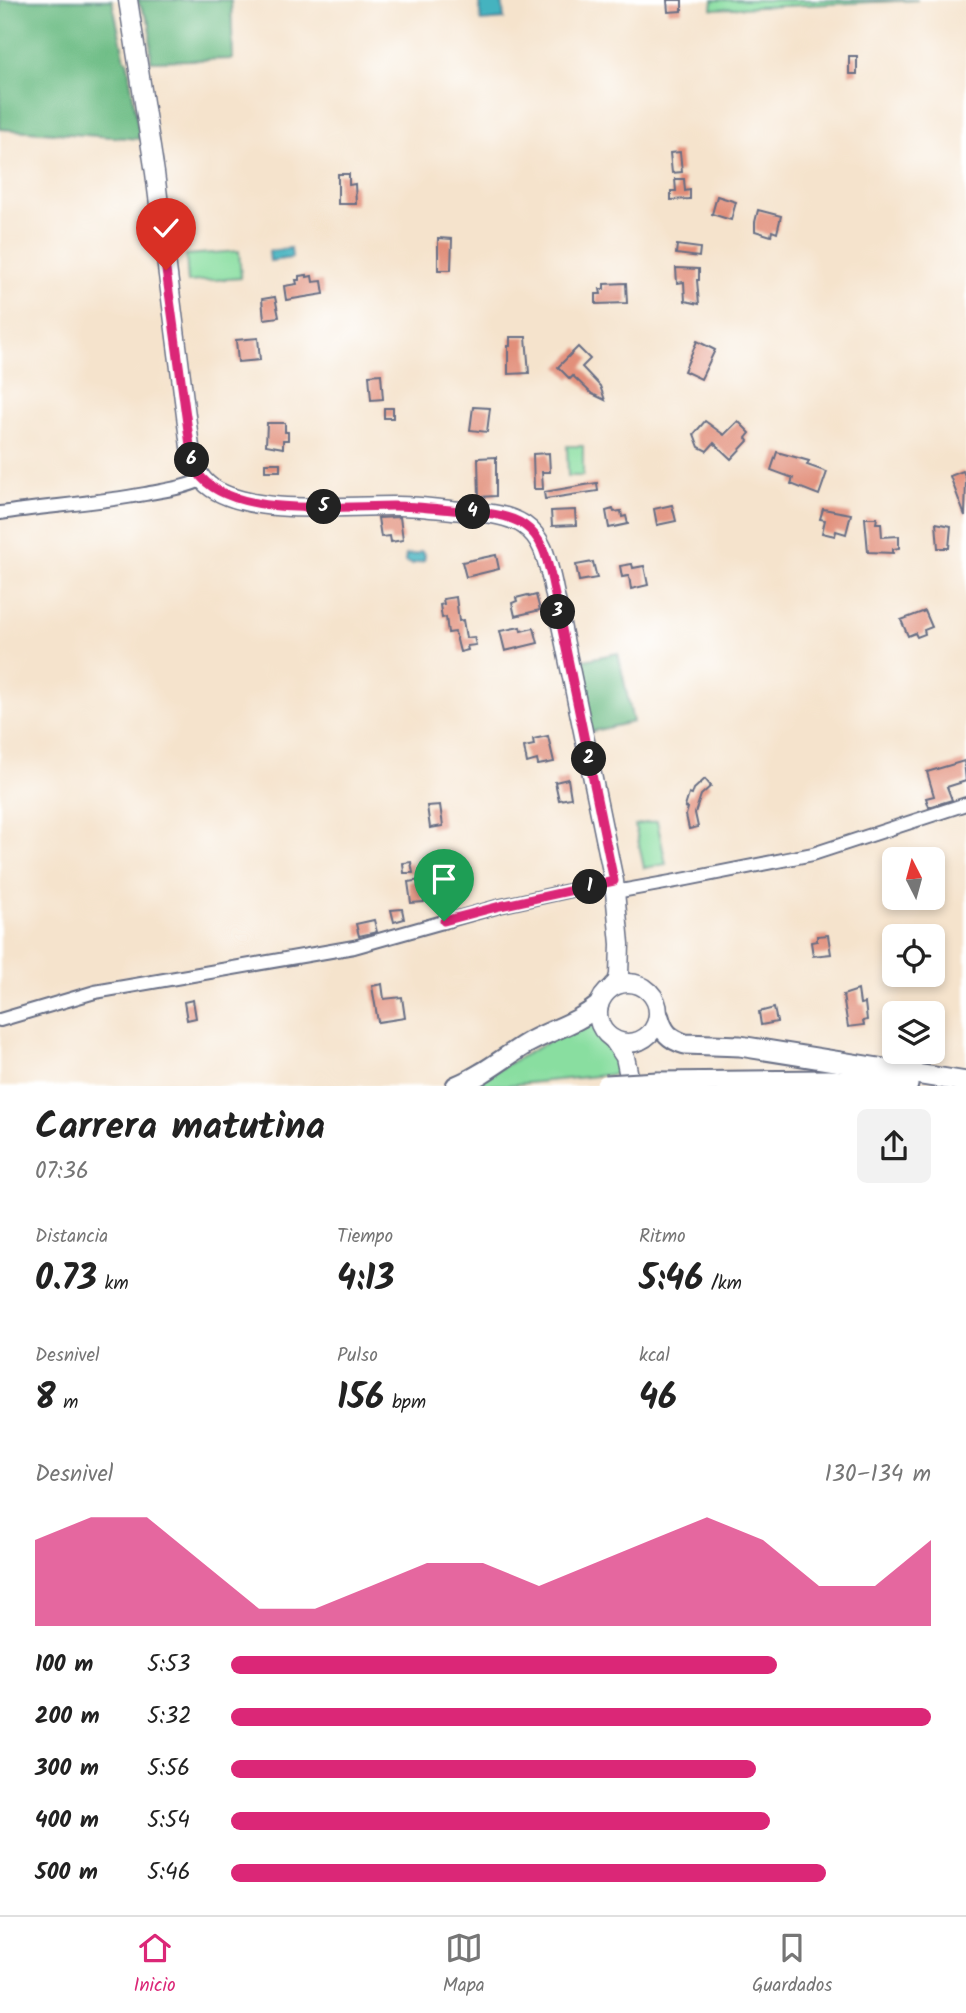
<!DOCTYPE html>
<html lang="es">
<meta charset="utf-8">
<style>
:root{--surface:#fff;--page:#f2f2f2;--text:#222;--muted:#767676;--line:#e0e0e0;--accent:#db2777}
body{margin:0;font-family:Kalam,sans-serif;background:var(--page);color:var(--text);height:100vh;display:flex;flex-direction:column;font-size:26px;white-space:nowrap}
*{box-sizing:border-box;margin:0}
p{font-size:23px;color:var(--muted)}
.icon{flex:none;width:38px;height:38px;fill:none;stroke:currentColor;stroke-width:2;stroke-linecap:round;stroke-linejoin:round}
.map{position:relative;height:1086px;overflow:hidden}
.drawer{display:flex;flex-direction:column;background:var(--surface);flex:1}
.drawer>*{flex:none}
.needle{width:46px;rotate:354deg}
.tools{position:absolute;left:882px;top:847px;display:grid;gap:14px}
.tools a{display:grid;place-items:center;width:63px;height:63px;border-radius:10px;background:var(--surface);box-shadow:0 4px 10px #0003;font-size:35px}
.pin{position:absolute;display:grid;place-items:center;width:60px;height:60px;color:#fff;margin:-72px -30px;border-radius:50% 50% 50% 0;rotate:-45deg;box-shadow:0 0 7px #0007}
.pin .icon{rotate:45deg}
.km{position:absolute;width:35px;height:35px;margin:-18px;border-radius:50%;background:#222;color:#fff;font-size:19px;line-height:35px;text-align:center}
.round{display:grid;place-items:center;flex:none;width:74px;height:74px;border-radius:10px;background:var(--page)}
.overview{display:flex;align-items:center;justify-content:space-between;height:119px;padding:0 35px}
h1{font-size:38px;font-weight:700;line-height:52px}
.metrics{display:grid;grid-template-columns:repeat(3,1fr);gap:10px;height:119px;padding:7px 35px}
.metrics div{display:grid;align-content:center}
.metrics b{font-size:35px;font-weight:700}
.metrics small{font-size:19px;font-weight:400}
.metrics p{font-size:19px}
.chart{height:196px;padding:14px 35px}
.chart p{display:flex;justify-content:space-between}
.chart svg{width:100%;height:126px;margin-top:7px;fill:var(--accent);opacity:.7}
ul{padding:0 35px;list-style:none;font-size:23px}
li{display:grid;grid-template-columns:112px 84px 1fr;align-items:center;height:52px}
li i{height:18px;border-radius:9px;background:var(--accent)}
.menu{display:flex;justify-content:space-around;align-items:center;height:98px;border-top:2px solid var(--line);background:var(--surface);font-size:19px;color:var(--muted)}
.menu a{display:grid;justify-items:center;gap:4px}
.menu .current{color:var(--accent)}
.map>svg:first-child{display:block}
.green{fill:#89dea0;stroke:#52867f;stroke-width:2}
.forest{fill:#6ebd86;stroke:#447672;stroke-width:2}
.water{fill:#44b3bf;stroke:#30718e;stroke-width:2}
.building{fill:#e28f7a}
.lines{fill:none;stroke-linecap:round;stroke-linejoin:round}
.street-casing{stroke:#676e84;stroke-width:16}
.secondary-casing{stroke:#676e84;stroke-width:21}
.primary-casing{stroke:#676e84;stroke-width:23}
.street{stroke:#fff;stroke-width:12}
.secondary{stroke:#fff;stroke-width:18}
.primary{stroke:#fff;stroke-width:19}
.primary-bridge-casing{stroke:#676e84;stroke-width:23;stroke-linecap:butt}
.primary-bridge{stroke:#fff;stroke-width:19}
.route-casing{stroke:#fff;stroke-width:14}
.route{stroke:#db2777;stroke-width:9}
</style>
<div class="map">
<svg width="966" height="1086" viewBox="0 0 966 1086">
<rect width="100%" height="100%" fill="#fff"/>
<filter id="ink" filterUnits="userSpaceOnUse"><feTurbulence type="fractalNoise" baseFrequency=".0143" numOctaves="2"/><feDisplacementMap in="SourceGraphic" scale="14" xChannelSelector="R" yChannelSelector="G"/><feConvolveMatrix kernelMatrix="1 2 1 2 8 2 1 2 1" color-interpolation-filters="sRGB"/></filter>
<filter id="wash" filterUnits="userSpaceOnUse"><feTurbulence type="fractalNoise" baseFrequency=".00686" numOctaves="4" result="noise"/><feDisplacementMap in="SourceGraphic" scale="28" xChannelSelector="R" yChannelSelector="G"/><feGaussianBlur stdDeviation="1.57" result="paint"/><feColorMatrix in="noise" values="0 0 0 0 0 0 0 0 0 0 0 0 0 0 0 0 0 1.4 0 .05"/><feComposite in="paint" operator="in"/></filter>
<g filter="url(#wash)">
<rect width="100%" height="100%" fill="#f5e3cc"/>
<!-- green -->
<g class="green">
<path d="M713 0H918L712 9Z"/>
<path d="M239 251 241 278 188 282 186 255Z"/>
<path d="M567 446H583V476H568Z"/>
<path d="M657 821 666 864 644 868 635 825Z"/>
<path d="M590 1019 600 1038 626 1073 508 1085 468 1086Z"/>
</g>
<!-- forest -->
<g class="forest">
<path d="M0 0H112L125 60H127L140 139 0 129Z"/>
<path d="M137 0H231L233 59 151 61 150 24Z"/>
<path d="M618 653 633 722 589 732 574 662Z"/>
</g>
<!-- water -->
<g class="water">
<path d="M479 0H502L504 19 481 21Z"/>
<path d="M291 248 292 258 270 261 269 251Z"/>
<path d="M421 551 425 555 424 561 412 564 405 562 406 555 417 554Z"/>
</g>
<g id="blocks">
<!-- building -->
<g class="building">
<path d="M667 0H682V11L668 12Z"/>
<rect x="849" y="56" width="8" height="18"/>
<path d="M680 152 682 172 672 173 670 153Z"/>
<path d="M338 174H349V185L355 184 356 204H338Z"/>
<path d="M675 179H684L685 191 690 190V199L671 200V191H676Z"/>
<path d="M717 196 736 202 731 220 712 214Z"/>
<path d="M758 210 781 216 777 233 772 231 771 236 755 231V222Z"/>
<path d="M438 238 452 239 451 270H438Z"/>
<path d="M677 245 700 248 699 257 676 254Z"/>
<path d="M676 268 699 269V280H697L699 304 685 301 684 282 677 283Z"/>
<path d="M307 275V277L312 276 313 282 322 281 324 294 286 300 284 286 297 284 296 280H299V276Z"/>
<path d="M626 283 627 303 596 304V294H601L600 289H604V284Z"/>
<path d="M275 297 279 317 264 319 262 299Z"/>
<path d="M510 337H526L529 373 508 374V346H510Z"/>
<path d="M258 338 260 360 238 362 236 340Z"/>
<path d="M697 341 715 350 701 379 684 371Z"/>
<path d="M578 347 590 359 582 367 600 386 605 400 592 394 573 376 570 379 558 367Z"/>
<path d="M381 374 383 399 371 400 369 375Z"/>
<path d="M473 407 490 408 487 432 470 430Z"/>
<rect x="384" y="408" width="9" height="10"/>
<path d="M705 421 724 435 738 421 750 433 746 438 748 441 731 459 714 443 707 451 699 447 694 434Z"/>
<path d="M267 423H285V432H288V440H283V448L266 445Z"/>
<path d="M777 452 809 461 807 465 827 472 819 495 791 484 793 478 771 470Z"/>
<path d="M549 453 550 472H542L543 489H534L533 454Z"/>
<path d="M496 457V496L479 497 478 458Z"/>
<rect x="265" y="463" width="15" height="8"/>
<path d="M963 471 966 478 965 516 950 476Z"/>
<path d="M597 483 598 491 545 499 544 492Z"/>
<path d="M672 505 676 521 657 525 654 509Z"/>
<path d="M613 509 614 512 621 511 622 517 626 516 628 524 609 528 606 511Z"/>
<path d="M823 509 851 514 846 534 836 531 835 536 822 533 825 520 820 519Z"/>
<path d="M575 510 576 525 552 526 551 511Z"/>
<path d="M400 517 403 540 391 542 390 536 381 537 378 518Z"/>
<path d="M865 518H877L876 523H881L882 537 899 536V548L893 549V553L868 552Z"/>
<path d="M936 523 951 526 949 548H938Z"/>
<path d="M496 555 499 569 466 577 462 562Z"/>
<path d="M593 562 597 578 579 581 576 565Z"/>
<path d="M632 564 633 568 644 566 648 585 631 589 629 576 622 577 620 566Z"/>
<path d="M528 595 529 597 536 595 540 610 515 616 512 603 517 601 516 598Z"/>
<path d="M456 597 459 621 463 620 466 638 474 637 476 645 467 646 468 650 460 652 455 632 448 633 446 617 442 618 440 605 444 604 443 599Z"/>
<path d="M925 611 932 627 924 630 925 634 917 637 915 633 908 636 901 620Z"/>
<path d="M520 627 521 631 534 628 538 643 505 651 500 631Z"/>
<path d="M548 736 554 762 538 765 537 760 527 763 524 747 534 745 533 739Z"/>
<path d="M964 761 966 781 947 787 952 800 929 807 926 798 934 796 927 772Z"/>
<path d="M568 779 571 798 559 800 555 782Z"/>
<path d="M705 779 711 786 701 795 695 813 698 827 689 829 686 815 688 808 685 807 689 794 692 795 694 789Z"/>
<path d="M440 805 443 826 430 828 427 806Z"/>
<path d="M411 862 413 873H404L403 863Z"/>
<path d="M421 880 424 902 411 903 408 882Z"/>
<path d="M402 909 404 919 394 922 391 910Z"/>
<path d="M374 920 377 932 359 936 356 924Z"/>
<path d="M828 935 831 954 813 956 811 942 817 941V936Z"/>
<path d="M382 984 384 999 402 997 405 1018 378 1022 372 986Z"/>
<path d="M858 990 860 1004 865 1003 867 1020 863 1021 864 1025 848 1027 843 995Z"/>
<path d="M193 1000 196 1018 187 1020 184 1002Z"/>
<path d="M774 1008 777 1022 761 1025 759 1012Z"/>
</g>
</g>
</g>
<g filter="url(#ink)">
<use href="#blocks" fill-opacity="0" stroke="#676e84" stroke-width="2"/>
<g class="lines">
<!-- street casing -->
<g class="street-casing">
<g id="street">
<path d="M0 513C48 506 97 503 145 494 165 490 185 488 203 479"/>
<path d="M615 892 687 879 813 854 966 804"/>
<path d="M0 1020 95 992 354 947 500 906 614 881"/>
</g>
</g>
<!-- secondary casing -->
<g class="secondary-casing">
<g id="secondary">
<path d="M128 0 155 173 190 447C193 463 197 478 212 488 257 517 345 505 397 506 419 506 440 509 461 511 482 513 505 513 524 525 543 538 547 560 552 581L614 881 620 944 619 975 617 982 613 986"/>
<circle cx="628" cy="1013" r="30"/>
<path d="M613 1039 625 1057 631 1086"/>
</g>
</g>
<!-- primary casing -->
<g class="primary-casing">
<g id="primary">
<path d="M659 1017C663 1032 669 1039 685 1044L740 1046 966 1082"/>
<path d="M658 1082 828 1080 908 1085"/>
<path d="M456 1086C482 1076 503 1058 526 1044 550 1030 576 1024 598 1006"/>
</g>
</g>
<!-- street -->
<use href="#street" class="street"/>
<!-- secondary -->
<use href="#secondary" class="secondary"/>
<!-- primary -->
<use href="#primary" class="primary"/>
<!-- primary-bridge casing -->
<g class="primary-bridge-casing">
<path id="primary-bridge" d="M606 1085 658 1082"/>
</g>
<!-- primary-bridge -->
<use href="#primary-bridge" class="primary-bridge"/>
</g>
</g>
<g class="lines" filter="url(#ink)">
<!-- route casing -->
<g class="route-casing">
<path id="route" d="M166 270 192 460C195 466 197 473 202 478 238 518 343 506 393 506 416 506 439 509 462 511 482 513 506 513 524 525 543 538 547 559 552 581L614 881 500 906 444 921"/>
</g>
<!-- route -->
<use href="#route" class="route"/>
</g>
</svg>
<div class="tools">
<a><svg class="needle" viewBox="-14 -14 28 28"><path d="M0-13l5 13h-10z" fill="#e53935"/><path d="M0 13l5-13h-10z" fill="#767676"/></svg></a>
<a><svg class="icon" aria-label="locate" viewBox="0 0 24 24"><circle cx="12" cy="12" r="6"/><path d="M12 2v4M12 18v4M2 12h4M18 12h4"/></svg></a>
<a><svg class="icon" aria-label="layers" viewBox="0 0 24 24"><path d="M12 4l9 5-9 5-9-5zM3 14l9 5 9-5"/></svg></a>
</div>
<div class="pin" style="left:444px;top:921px;background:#1e9e55"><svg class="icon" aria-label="arrive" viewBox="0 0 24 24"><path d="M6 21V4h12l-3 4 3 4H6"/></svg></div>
<div class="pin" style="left:166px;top:270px;background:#d93025"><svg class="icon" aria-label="check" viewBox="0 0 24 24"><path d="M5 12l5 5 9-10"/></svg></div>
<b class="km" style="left:590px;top:887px">1</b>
<b class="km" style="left:589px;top:759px">2</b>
<b class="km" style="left:558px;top:612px">3</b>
<b class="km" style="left:473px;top:512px">4</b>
<b class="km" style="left:324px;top:507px">5</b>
<b class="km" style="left:192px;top:460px">6</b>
</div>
<section class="drawer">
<div class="overview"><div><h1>Carrera matutina</h1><p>07:36</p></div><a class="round"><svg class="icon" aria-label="share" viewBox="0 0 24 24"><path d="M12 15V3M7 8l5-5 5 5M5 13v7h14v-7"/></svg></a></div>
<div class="metrics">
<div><p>Distancia</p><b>0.73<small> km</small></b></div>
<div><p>Tiempo</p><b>4:13</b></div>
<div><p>Ritmo</p><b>5:46<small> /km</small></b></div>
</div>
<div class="metrics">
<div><p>Desnivel</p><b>8<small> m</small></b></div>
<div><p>Pulso</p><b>156<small> bpm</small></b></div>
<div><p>kcal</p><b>46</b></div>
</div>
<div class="chart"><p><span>Desnivel</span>130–134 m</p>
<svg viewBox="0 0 160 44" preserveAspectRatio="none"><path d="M0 44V14L10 6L20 6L30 22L40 38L50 38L60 30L70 22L80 22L90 30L100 22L110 14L120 6L130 14L140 30L150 30L160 14V44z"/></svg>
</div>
<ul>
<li><b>100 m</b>5:53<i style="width:78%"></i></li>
<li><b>200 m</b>5:32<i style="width:100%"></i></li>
<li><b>300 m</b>5:56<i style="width:75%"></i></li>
<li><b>400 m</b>5:54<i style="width:77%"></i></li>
<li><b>500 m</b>5:46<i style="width:85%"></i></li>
</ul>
</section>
<nav class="menu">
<a class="current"><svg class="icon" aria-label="home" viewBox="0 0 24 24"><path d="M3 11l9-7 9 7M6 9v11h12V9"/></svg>Inicio</a>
<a><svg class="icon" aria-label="map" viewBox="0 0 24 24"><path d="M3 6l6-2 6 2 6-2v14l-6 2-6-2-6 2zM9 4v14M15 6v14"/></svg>Mapa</a>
<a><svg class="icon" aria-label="saved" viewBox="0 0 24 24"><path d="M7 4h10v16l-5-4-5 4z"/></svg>Guardados</a>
</nav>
